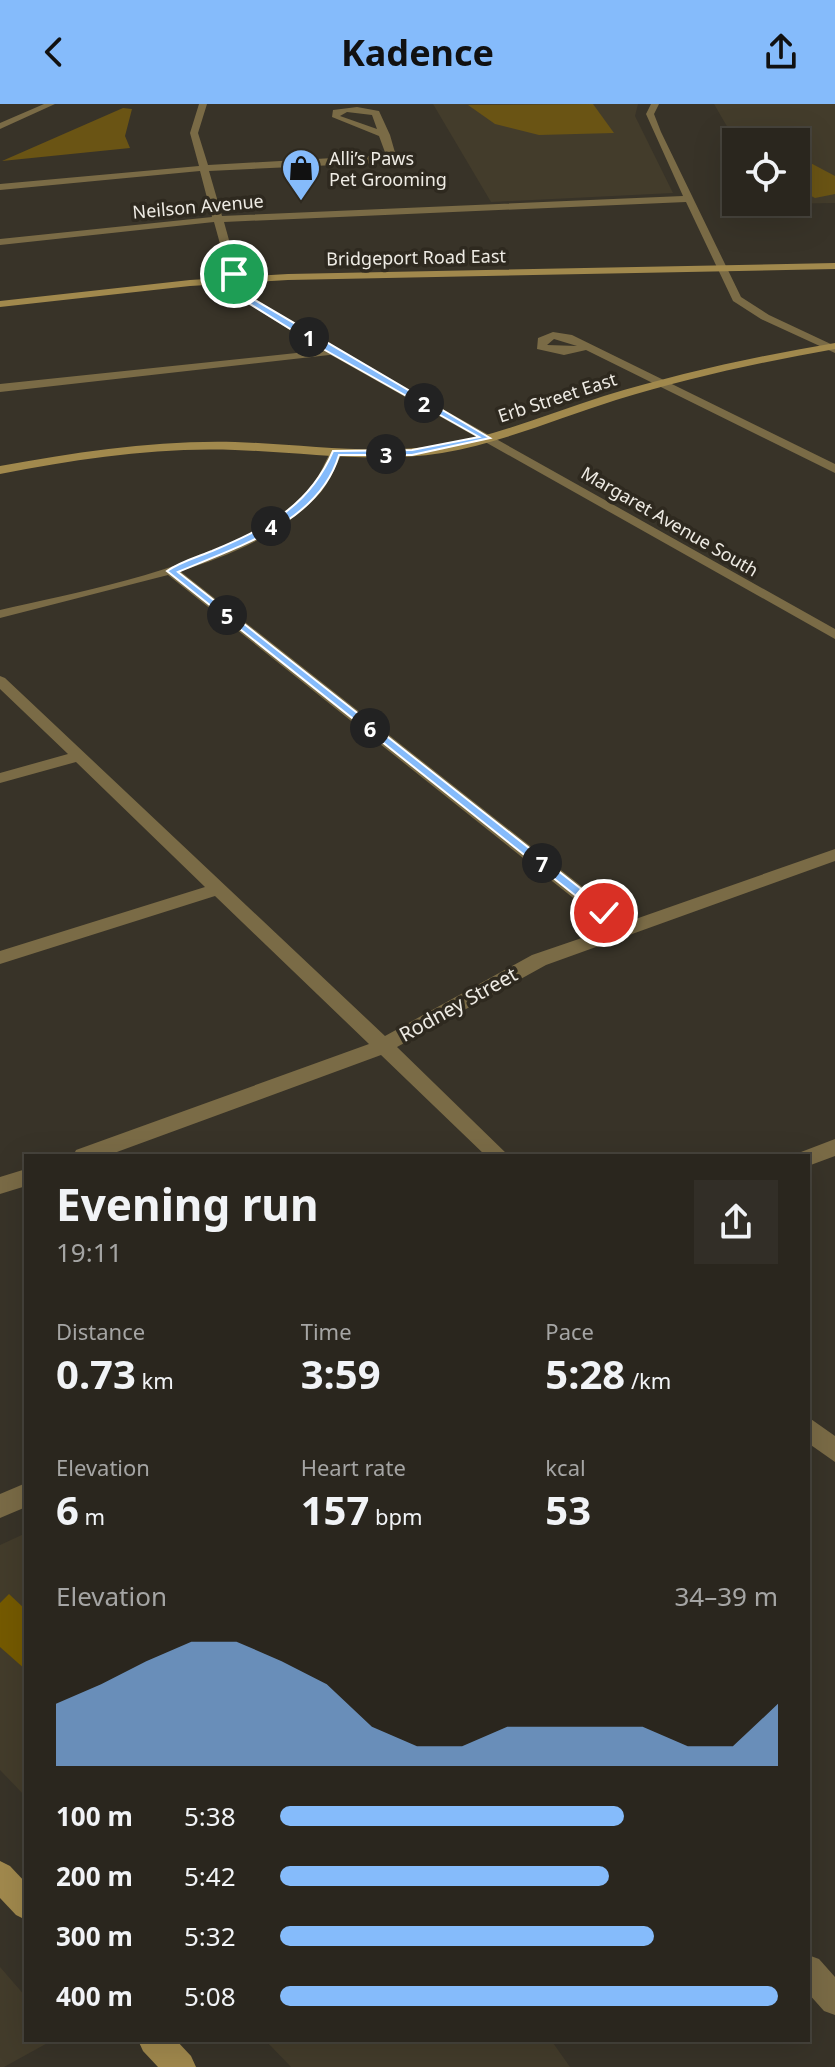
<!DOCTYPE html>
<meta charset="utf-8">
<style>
:root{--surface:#2a261e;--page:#322e27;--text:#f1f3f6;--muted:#a5a5a4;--line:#46433c;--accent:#85bbfb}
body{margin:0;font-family:"Noto Sans",sans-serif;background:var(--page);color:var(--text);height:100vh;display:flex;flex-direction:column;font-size:30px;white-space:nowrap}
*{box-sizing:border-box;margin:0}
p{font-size:26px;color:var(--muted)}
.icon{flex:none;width:44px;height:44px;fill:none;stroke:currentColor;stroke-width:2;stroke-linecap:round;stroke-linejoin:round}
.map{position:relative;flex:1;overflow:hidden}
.panel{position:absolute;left:24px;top:1050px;width:786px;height:888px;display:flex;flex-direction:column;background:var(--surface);border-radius:0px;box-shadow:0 8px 32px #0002,0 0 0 2px var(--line)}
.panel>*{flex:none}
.controls{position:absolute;left:722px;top:24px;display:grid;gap:16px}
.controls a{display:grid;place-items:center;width:88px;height:88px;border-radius:0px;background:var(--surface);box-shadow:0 8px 32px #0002,0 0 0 2px var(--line);font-size:40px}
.pin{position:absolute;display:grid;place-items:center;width:68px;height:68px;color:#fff;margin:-34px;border:4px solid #fff;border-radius:50%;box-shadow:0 2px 8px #0007}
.km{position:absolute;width:40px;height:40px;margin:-20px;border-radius:50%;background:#222;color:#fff;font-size:22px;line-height:40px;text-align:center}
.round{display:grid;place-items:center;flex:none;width:84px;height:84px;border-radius:0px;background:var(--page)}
.summary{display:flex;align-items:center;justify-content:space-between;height:136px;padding:0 32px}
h1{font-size:44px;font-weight:700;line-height:60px}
.metrics{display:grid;grid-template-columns:repeat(3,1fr);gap:12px;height:136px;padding:8px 32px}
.metrics div{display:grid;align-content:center}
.metrics b{font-size:40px;font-weight:700}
.metrics small{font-size:22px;font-weight:400}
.metrics p{font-size:22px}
.chart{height:224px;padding:16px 32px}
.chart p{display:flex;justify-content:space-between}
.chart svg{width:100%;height:144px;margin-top:8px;fill:var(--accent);opacity:.7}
ul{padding:0 32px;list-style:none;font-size:26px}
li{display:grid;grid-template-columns:128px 96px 1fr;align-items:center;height:60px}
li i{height:20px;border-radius:10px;background:var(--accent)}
header{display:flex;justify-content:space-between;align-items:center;height:104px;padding:0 32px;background:var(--accent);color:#111;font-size:36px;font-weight:700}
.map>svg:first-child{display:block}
.built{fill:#433c2b}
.green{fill:#6a5414}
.building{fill:#755a00}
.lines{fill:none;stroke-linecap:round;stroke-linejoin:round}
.minor{fill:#7a6b46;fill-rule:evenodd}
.tertiary{fill:#7a6b46;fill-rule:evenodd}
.secondary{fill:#a1894d;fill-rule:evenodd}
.route{fill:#85bbfb;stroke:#fff;stroke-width:2}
.labels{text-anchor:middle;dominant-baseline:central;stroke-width:7;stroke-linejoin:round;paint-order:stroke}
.far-poi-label{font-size:18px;fill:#eeebe4;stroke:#2e291f;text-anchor:start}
.far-street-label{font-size:18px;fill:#eeebe4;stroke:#2e291f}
.street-label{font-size:20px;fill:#eeebe4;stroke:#2e291f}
</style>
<header><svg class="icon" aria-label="back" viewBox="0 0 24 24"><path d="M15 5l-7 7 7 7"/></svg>Kadence<svg class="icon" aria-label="share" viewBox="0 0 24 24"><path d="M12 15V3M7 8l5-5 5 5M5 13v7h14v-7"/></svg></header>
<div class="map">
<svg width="835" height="1963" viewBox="0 0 835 1963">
<rect width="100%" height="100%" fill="#383328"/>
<!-- built -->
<g class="built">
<path d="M433 0H638L635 12 673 89 491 98Z"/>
<path d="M714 0H835V99L773 100 771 98H796V38H736Z"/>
<path d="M24 1430 26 1435V1693L0 1666V1441Z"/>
<path d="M0 1863 26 1893V1936H53L4 1963H0Z"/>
<path d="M265 1936H551L570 1963H291Z"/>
</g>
<!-- green -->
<g class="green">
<path d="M593 0 614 29 539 31 495 20 468 1Z"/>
<path d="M123 4 132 5 125 32 130 44 2 57Z"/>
<path d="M803 55 835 72V90L815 94 796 84V56Z"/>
</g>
<!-- building -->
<path class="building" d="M9 1490 26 1506V1566L0 1543V1499Z"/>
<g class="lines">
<!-- minor -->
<g class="minor">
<path d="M44 0H55L0 25V19Z"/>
<path d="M199 0H207L198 29 208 61 386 51 379 32 332 13 333 6 357 3 379 7 390 31 396 52 378 59 209 67 222 112 683 92 646 10 651 0H659L654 10 661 28 741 193 769 211 835 242V249L761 215 733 197 686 98 224 118 240 176 235 179 230 176 214 118 0 141V135L212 113 200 67 0 86V80L199 62 190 29ZM347 8 372 11 377 25 340 12Z"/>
<path d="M553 228 572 231 835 360V369L586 246 564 251 537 245 538 234ZM554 235 577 242 547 241Z"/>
<path d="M334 245 340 248 338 250 0 288V280Z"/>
<path d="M332 346 342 349C336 361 330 377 321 388 286 428 230 452 180 467L627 818 835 745V757L546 861 397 943 509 1052H486L381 951 106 1052H73L76 1046 369 940 215 792 0 860V847L205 783 76 658 0 679V669L68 650 0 585V572L5 574 385 932 532 851 611 824 168 471 0 514V506C94 484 245 458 310 384 320 373 324 358 332 346Z"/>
<path d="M26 1065V1082L0 1090V1073Z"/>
<path d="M808 1313 835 1332V1358L808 1339Z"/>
<path d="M808 1851 819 1855 835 1873V1911L824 1907 808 1889Z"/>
</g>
<!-- tertiary -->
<g class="tertiary">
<path d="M231 174H239L249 191 323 238 835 525V535L315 242 241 195Z"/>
<path d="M835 1035V1052L808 1062V1052H799L801 1048Z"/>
<path d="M26 1379V1403L0 1414V1390Z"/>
</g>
<!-- secondary -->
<g class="secondary">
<path d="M835 159V165L288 176 190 182 0 203V197L190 176 288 170Z"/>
<path d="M835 239V245C761 258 688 274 616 296 558 314 502 339 442 349 373 360 304 348 235 346 156 343 78 355 0 370V362C78 348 156 336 235 338 304 340 373 352 441 341 497 332 550 309 604 292 680 269 757 252 835 239Z"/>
<path d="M0 1757 10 1762 26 1779V1816L16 1811 0 1794Z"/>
<path d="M138 1936H176L191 1952 196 1963H158L143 1947Z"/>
</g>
</g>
<!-- route -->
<path class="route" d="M231 169H236L248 192 490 334 412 351H339C319 419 236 443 178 468L608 806V811H600L167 467C180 458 197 453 212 447 266 424 309 403 333 347L412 346 479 333 316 241 242 195Z"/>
<!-- icons -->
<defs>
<g id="shop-pin" transform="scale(2)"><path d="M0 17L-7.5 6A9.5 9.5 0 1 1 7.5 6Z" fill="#85bbfb" stroke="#2e291f"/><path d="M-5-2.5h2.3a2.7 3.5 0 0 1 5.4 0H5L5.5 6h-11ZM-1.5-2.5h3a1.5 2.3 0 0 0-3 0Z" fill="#111"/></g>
</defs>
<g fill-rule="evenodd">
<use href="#shop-pin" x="301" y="64"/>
</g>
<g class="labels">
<!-- far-poi labels -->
<g class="far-poi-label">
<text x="329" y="54">Alli’s Paws<tspan x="329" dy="21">Pet Grooming</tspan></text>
</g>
<!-- far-street labels -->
<g class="far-street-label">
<text transform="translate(198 102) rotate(-5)">Neilson Avenue</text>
<text transform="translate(416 153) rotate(-1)">Bridgeport Road East</text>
<text transform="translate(557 293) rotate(-18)">Erb Street East</text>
<text transform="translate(670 417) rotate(30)">Margaret Avenue South</text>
</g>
<!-- street labels -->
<g class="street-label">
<text transform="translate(458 900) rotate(-29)">Rodney Street</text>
</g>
</g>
</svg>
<div class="controls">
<a><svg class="icon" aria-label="locate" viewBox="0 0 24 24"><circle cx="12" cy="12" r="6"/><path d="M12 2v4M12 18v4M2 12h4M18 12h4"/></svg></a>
</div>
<div class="pin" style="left:234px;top:170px;background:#1e9e55"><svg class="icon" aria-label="arrive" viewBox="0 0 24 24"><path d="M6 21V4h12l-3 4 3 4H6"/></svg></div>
<div class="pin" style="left:604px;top:809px;background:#d93025"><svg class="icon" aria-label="check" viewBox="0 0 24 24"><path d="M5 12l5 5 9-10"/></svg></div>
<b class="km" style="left:309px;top:233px">1</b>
<b class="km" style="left:424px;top:299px">2</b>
<b class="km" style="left:386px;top:350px">3</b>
<b class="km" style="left:271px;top:422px">4</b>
<b class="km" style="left:227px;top:511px">5</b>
<b class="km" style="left:370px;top:624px">6</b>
<b class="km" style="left:542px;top:759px">7</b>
<section class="panel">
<div class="summary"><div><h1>Evening run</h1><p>19:11</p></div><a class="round"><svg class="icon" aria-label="share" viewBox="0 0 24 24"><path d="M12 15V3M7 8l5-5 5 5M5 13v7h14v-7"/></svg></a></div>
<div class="metrics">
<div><p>Distance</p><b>0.73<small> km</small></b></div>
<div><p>Time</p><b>3:59</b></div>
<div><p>Pace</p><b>5:28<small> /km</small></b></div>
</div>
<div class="metrics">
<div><p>Elevation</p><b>6<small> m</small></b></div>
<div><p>Heart rate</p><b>157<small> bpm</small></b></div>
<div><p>kcal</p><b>53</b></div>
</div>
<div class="chart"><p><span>Elevation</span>34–39 m</p>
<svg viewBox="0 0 160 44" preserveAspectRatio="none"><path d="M0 44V25L10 19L20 12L30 6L40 6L50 12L60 19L70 32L80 38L90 38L100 32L110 32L120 32L130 32L140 38L150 38L160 25V44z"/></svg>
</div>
<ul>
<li><b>100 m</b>5:38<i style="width:69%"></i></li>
<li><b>200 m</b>5:42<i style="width:66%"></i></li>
<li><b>300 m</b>5:32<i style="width:75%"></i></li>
<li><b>400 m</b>5:08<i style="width:100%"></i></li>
</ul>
</section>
</div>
